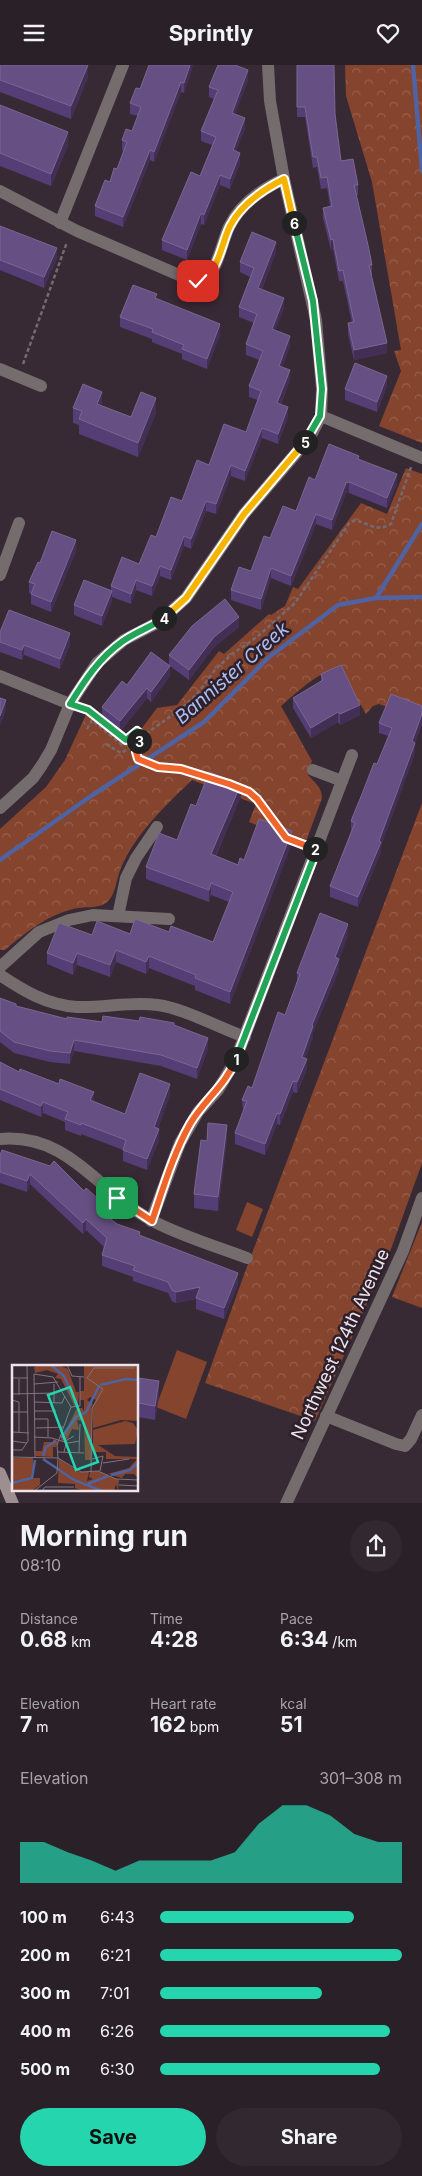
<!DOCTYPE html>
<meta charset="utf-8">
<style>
:root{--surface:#2a2028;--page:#322830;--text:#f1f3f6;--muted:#a5a3a8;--accent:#24d5ae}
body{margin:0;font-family:Inter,sans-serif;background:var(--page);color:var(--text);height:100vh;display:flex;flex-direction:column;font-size:19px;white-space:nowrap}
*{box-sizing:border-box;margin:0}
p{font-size:16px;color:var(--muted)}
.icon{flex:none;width:28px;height:28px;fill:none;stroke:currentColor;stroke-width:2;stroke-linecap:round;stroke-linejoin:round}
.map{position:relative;height:1438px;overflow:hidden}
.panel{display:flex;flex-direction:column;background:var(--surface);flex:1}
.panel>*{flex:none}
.pin{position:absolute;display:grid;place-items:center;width:42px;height:42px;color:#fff;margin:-21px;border-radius:10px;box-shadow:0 2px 8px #0006}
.km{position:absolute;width:25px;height:25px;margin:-12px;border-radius:50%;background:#222;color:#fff;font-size:14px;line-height:25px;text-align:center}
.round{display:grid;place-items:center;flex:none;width:52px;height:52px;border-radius:26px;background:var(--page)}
.headline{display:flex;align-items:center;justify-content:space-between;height:85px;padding:0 20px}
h1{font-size:28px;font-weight:700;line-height:38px}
.metrics{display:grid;grid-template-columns:repeat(3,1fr);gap:8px;height:85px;padding:5px 20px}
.metrics div{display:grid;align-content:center}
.metrics b{font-size:21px;font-weight:700}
.metrics small{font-size:14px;font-weight:400}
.metrics p{font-size:14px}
.chart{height:140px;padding:10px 20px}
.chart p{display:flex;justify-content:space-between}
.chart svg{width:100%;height:90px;margin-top:5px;fill:var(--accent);opacity:.7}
.action{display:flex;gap:10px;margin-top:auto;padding:10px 20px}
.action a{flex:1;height:58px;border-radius:30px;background:var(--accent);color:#111;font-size:20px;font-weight:700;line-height:58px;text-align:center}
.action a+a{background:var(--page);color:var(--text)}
ul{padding:0 20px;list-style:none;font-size:16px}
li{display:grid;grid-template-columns:80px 60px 1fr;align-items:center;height:38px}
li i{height:12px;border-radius:6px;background:var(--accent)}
header{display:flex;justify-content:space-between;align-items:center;height:65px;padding:0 20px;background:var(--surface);font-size:22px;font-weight:700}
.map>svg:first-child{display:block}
.grass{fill:#85442e}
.forest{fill:url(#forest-crowns)}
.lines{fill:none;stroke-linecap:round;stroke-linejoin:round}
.stream{stroke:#4f62a1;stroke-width:4.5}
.path{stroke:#756972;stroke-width:2.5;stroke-dasharray:4 2.5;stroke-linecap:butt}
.street{stroke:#756c6d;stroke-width:12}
.secondary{stroke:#9d8e90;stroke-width:12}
.wall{fill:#553d75}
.shaded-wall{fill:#432e56}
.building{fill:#664f82;stroke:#7b6692}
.split-1-casing{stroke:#fff;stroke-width:10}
.split-2-casing{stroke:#fff;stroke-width:10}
.split-3-casing{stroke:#fff;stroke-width:10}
.split-4-casing{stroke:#fff;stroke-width:10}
.split-5-casing{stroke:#fff;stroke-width:10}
.split-6-casing{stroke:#fff;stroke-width:10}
.split-7-casing{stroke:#fff;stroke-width:10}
.split-1{stroke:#f0652b;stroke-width:6}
.split-2{stroke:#22a559;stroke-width:6}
.split-3{stroke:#f0652b;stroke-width:6}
.split-4{stroke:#22a559;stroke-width:6}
.split-5{stroke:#f5b400;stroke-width:6}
.split-6{stroke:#22a559;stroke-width:6}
.split-7{stroke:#f5b400;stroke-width:6}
.labels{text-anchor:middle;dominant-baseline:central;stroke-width:5;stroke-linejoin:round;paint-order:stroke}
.street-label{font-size:18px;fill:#ede4eb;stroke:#2e202b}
.water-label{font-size:19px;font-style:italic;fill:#abbef4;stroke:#2e202b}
.inset-river{fill:none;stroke:#4f62a1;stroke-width:2.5}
.inset-road{fill:none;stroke:#80747e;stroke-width:1}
.view{fill:#24d5ae;fill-opacity:0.15;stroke:#24d5ae;stroke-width:2.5}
.inset-edge{fill:none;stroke:#ede4eb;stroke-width:2.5}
</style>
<header><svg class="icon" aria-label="menu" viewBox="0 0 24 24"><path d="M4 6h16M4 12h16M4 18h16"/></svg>Sprintly<svg class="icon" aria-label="heart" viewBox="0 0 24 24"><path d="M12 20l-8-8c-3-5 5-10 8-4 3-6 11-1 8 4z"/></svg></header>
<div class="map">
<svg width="422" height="1439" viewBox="0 0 422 1439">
<defs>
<pattern id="forest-crowns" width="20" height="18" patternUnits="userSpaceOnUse" patternTransform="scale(1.25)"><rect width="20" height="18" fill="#85442e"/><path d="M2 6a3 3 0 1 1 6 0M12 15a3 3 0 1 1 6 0" fill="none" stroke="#975f4c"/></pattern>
</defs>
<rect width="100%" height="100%" fill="#382a35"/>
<!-- grass -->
<g class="grass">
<path d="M247 1137 263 1144 252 1172 236 1165Z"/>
<path d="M177 1285 207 1297 186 1354 156 1342Z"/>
</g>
<!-- forest -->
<g class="forest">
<path d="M345 0H422V378L379 361 401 306 394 286 401 285 372 117 346 31Z"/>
<path d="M406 403 422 409V655L379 639 373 641 366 649 340 604C322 603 295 629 281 641L312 696 308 710C315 718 322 722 322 733L305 779 249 757 256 739 192 715C165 741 136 768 121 803 116 814 116 831 106 838 98 844 83 841 73 844 46 851 26 867 5 885H0V764L46 722 65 695 89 643 129 673 142 663 157 643 177 640 219 586 224 589 269 549 271 550 285 541 293 522 298 524 361 438 387 449Z"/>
<path d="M422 738V1098L391 1184 315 1356 205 1318 245 1207Z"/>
<path d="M422 1157V1243L392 1232Z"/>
</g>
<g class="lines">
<!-- stream -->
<g class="stream">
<path d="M413 0 422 106"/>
<path d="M376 533 422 459"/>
<path d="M0 795 91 731 204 657 269 592 338 540 376 533 422 532"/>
</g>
<!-- path -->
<g class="path">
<path d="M23 299 67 177"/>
<path d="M84 643 127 675 137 666 143 671"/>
<path d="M87 664 92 655 122 680 127 675"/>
<path d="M106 679 121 688 137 679"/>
<path d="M210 713 181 704 158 702 138 694 136 687 137 679 143 671 182 643 197 629 215 605 232 589 257 572 295 538 350 457C362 451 373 470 391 459L411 402"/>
<path d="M239 723C258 731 267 747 278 763"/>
<path d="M290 775 304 780"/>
</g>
<!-- street -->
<g class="street">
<path d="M0 126 77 166 186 213C192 214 199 217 205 214 217 207 223 174 229 162 240 139 262 124 284 114"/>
<path d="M60 158 123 0"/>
<path d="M0 304 41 321"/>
<path d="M321 351 422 393"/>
<path d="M0 510 19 458"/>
<path d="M0 611 70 639"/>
<path d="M313 705 342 716"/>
<path d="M0 743 33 713 42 700 51 685 70 639 97 598 124 575 159 557 186 533 244 449 310 372 321 351 322 324 316 255 284 114 270 36 268 0"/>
<path d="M118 851 126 813 136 793 157 762"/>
<path d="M0 902 39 867 69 855 93 850 169 854"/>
<path d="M0 910C24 926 47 940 77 942 104 943 131 936 158 940 182 943 220 963 245 972"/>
<path d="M0 1074C69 1068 97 1126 151 1155 178 1170 218 1182 247 1193"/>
<path d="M151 1156 180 1078 198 1047 218 1025 235 996 352 690"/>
<path d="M326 1351 396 1379 405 1381 411 1374 422 1350"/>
<path d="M286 1439 403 1186 422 1133"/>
</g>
<!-- secondary -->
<path class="secondary" d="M0 1408 13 1439"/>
</g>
<!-- wall -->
<g class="wall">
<path d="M0 0 88 12 71 54 0 27Z"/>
<path d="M149 0H193L184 28 181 27 154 97 150 95 123 162 95 151V141L110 117 117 104 124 86 122 85V75L132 66 138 51 130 49V38L140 24Z"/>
<path d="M297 0 333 14 335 49 341 96 358 120V130H356L372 200V210H371L387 288 354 295 348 269V258H352L343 216H339L333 184 331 185 323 153V143L330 141 327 123 321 124 317 102 313 103 305 52H297Z"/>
<path d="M248 15 235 49 245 63 236 86 240 98 230 124 220 120 204 160 201 159 187 195 162 185V175L200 111 212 80 201 76V66L214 34 209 32V22Z"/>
<path d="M0 40 68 80 51 121 0 101Z"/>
<path d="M0 161 57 193 44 223 0 205Z"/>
<path d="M276 187 262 224 284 243 275 265 290 281 282 302 290 315 281 339 288 352 278 379 262 373 245 416 231 411 216 449 206 446 191 484 184 481 171 515 160 511 152 531 136 525 131 539 112 532V536L102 561 74 550V540L111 526V521L139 499 156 472 209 400 246 367 258 335 249 332V321L259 295 246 290V279L254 258 239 252V242L250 212 240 207V197Z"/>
<path d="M157 234 220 270 207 304 182 294V289L152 277V274L120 262V252Z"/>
<path d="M387 321 377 347 345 335V324Z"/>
<path d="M102 341 131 352 156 348 138 392 79 369V360L73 358V343Z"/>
<path d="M359 394 397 419 387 443 349 428H346L332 465 316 459 291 521 271 513 261 545 231 535V525L251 506 270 473 296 446 315 415Z"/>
<path d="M76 486 51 547 31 539V528H29V517Z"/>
<path d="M239 562 214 582 189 615 170 601V611L151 637 147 633 120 667 102 652V642L127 620 169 600V590Z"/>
<path d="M0 567 70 579 60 604 24 590 22 595 0 587Z"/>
<path d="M321 609 360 650 340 660 338 657 311 673 293 643V633L321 616Z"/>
<path d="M422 641V659L415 678V688L381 781V787L358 842 330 832V821L351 766V756L377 699 388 671 379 668V658Z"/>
<path d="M241 731 216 791 238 800 244 795 292 778 230 939 195 925V921L149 903 146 909 116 897 110 912 77 900 73 910 47 899V888L92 870 169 867 213 877 229 837 211 830 209 837 146 814V802L177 775 196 741Z"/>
<path d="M348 870 339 894V905L313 967V972L305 993 307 1004 297 1028 293 1027 280 1060 277 1059 265 1090 235 1079V1068L243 1046 242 1035 252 1023 285 950 297 917V908Z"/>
<path d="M0 933 16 941 67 954 102 957 174 960 208 984 197 1014 161 1001 74 986 70 999 50 997 14 988 0 977Z"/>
<path d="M0 997 19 1007 125 1049 170 1030 158 1063 159 1075 147 1105 123 1096V1085L81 1069V1071L65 1065V1057L43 1048 41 1052 0 1035Z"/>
<path d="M227 1074 218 1146 194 1143V1129L207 1076Z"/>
<path d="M0 1090 102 1147 117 1159 238 1219 224 1254 196 1244V1234L176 1238 172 1236 168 1228 133 1216V1212L102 1201V1190L104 1182 86 1165 83 1169 30 1119 27 1127 0 1118Z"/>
<path d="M138 1313 159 1331 155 1355 138 1352Z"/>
</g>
<!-- shaded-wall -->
<g class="shaded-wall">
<path d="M88 0V12L71 54V41Z"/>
<path d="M190 0H193L184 28V18Z"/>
<path d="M248 5V15L232 58V48Z"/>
<path d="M181 17V27L154 97V87Z"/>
<path d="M245 53V63L233 95V85Z"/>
<path d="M68 67V80L51 121V109Z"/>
<path d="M150 85V95L123 162V152Z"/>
<path d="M240 88V98L230 124V114Z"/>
<path d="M220 110V120L204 160V150Z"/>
<path d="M201 148V159L187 195V185Z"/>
<path d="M333 174V184L331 185V175Z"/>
<path d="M276 177V187L258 233V223Z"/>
<path d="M57 183V193L44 223V212Z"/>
<path d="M284 233V243L272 274V264Z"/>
<path d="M220 259V270L207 304V294Z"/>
<path d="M290 271V281L279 311V301Z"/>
<path d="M387 278V288L354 295V285Z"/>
<path d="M290 305V315L277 348V338Z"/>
<path d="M387 311V321L377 347V337Z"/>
<path d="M102 327V341L97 339Z"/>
<path d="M156 333V348L138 392V378Z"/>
<path d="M288 342V352L278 379V369Z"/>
<path d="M262 363V373L245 416V406Z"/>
<path d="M231 400V411L216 449V439Z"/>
<path d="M397 409V419L387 443V433Z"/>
<path d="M349 417V428H346L332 465V455L346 418Z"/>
<path d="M206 436V446L191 484V474Z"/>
<path d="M316 449V459L291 521V511Z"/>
<path d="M184 471V481L171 515V505Z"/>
<path d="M76 475V486L51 547V537Z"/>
<path d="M160 501V511L152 531V521Z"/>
<path d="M271 503V513L261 545V534Z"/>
<path d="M136 515V525L131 539V529Z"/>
<path d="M112 526V536L102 561V551Z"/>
<path d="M239 552V562L214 582 189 615V605L214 572Z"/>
<path d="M70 568V579L60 604V594Z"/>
<path d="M24 580V590L22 595V585Z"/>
<path d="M170 601V611L151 637V627Z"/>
<path d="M147 623V633L120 667V656Z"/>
<path d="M6 635V645L0 661V651Z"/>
<path d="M360 640V650L340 660V649Z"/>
<path d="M338 647V657L311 673V663Z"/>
<path d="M422 649V659L415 678V688L381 781V787L358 842V832L379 776 412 676Z"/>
<path d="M241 719V731L211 801V789Z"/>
<path d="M292 766V778L230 939V927Z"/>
<path d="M211 818V830L209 837V825Z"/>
<path d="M348 859V870L339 894V905L313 967V972L302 1003V992L312 960 335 892Z"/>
<path d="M116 885V897L110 912V900Z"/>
<path d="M77 888V900L73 910V898Z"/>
<path d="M149 891V903L146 909V897Z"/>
<path d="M208 973V984L197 1014V1003Z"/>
<path d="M74 975V986L70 999V988Z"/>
<path d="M307 994V1004L297 1028V1017Z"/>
<path d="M293 1016V1027L280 1060V1049Z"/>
<path d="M170 1019V1030L154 1073V1062Z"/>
<path d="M94 1027V1038L90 1035Z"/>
<path d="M43 1037V1048L41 1052V1041Z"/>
<path d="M277 1048V1059L265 1090V1079Z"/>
<path d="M227 1060V1074L218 1146V1132Z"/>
<path d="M159 1064V1075L147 1105V1094Z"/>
<path d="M30 1109V1119L27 1127V1116Z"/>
<path d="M102 1137V1148L97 1143Z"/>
<path d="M86 1154V1165L83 1169V1158Z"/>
<path d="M238 1208V1219L224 1254V1243Z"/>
<path d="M200 1222 196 1234 176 1238V1227Z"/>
<path d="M159 1316V1331L155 1355V1341Z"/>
</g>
<!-- building -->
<g class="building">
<path d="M0 0H88L71 41 0 15Z"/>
<path d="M149 0H190L184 18 181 17 154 87 150 85 123 152 95 141 105 115 110 117 114 103 117 104 127 77 122 75 126 64 132 66 141 42 130 38 136 23 140 24Z"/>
<path d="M218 0H235L248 5 232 48 245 53 233 85 240 88 230 114 220 110 204 150 201 148 187 185 162 175 191 107 200 111 216 72 201 66 218 25 209 22Z"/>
<path d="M297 0H334L335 49 341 96 353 94 358 120H354L368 180 372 200H369L387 278 354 285 348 258 354 257 343 205 339 206 333 174 331 175 323 143 332 141 327 112 321 113 317 92H313L305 42H297Z"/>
<path d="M0 40 68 67 51 109 0 88Z"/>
<path d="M0 161 57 183 44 212 0 195Z"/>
<path d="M252 167 276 177 258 223 284 233 272 264 290 271 279 301 290 305 277 338 288 342 278 369 262 363 245 406 231 400 216 439 206 436 191 474 184 471 171 505 160 501 152 521 136 515 131 529 111 521 122 492 139 499 151 470 156 472 171 432 182 436 197 395 209 400 224 359 246 367 261 326 249 321 263 286 246 279 257 249 239 242 254 203 240 197Z"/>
<path d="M133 220 157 229 155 233 220 259 207 294 182 284 184 280 152 267 153 264 120 252Z"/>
<path d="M355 298 387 311 377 337 345 324Z"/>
<path d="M83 319 102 327 97 339 131 352 141 327 156 333 138 378 79 354 82 346 73 343Z"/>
<path d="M329 379 359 391 358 394 397 409 387 433 349 417 346 418 332 455 316 449 291 511 271 503 261 534 231 525 239 502 251 506 264 471 270 473 283 441 296 446 309 412 315 415Z"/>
<path d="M52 466 76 475 51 537 31 529 35 519 29 517 38 497 40 498Z"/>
<path d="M84 515 112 526 102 551 74 540Z"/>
<path d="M225 534 239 552 214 572 189 605 169 590 192 561Z"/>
<path d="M9 545 70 568 60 594 24 580 22 585 0 577V567Z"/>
<path d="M151 587 170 601 151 627 147 623 120 656 102 642 122 616 127 620Z"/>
<path d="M341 600 360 640 340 649 338 647 311 663 293 633 323 615 321 609Z"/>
<path d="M391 629 422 641V649L412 676 415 678 379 776 381 777 358 832 330 821 355 758 351 756 362 729 374 698 377 699 392 663 379 658Z"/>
<path d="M0 633 6 635 0 651Z"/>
<path d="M209 707 241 719 211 789 238 800 240 793 244 795 259 754 292 766 230 927 195 913 196 910 149 891 146 897 116 885 110 900 77 888 73 898 47 888 59 858 92 870 97 856 130 869 135 854 169 867 171 861 213 877 233 827 211 818 209 825 146 802 159 768 177 775 191 739 196 741Z"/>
<path d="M320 848 348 859 335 892 339 894 312 960 313 961 302 992 307 994 297 1017 293 1016 280 1049 277 1048 265 1079 235 1068 247 1036 242 1035 248 1021 252 1023 278 947 285 950 300 909 297 908Z"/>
<path d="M0 933 16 939V941L67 954V952L102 957 103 951 139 956 140 952 174 958V960L208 973 197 1003 161 990 74 975 70 988 50 986 14 977 0 966Z"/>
<path d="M0 997 19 1007 20 1004 59 1019 60 1014 94 1027 90 1035 125 1049 140 1008 170 1019 154 1062 159 1064 147 1094 123 1085 126 1075 81 1058V1060L65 1054 68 1047 43 1037 41 1041 0 1024Z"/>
<path d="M208 1058 227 1060 218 1132 194 1129 201 1075 207 1076Z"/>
<path d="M2 1085 50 1101 54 1096 84 1126 86 1123 102 1137 97 1143 117 1159 140 1167 139 1170 238 1208 224 1243 196 1233 200 1222 176 1227 172 1225 168 1217 133 1205 135 1201 102 1190 107 1173 86 1154 83 1158 30 1109 27 1116 0 1107V1090Z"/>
<path d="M138 1313 159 1316 155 1341 138 1338Z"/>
</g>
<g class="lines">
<!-- split-1 casing -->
<g class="split-1-casing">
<path id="split-1" d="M117 1133 152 1156C163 1124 173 1089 190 1059 204 1035 225 1021 236 994"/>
</g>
<!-- split-2 casing -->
<g class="split-2-casing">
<path id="split-2" d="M236 994 317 784H315"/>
</g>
<!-- split-3 casing -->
<g class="split-3-casing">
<path id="split-3" d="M139 676 136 687 138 694 158 702 181 704 229 719 249 727 257 734 286 773 315 784"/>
</g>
<!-- split-4 casing -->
<g class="split-4-casing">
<path id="split-4" d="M139 676 143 671 137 666 126 675 88 645 70 639C85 615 99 593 123 576 136 567 151 562 164 553"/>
</g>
<!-- split-5 casing -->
<g class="split-5-casing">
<path id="split-5" d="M164 553 186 533 244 449 305 377"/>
</g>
<!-- split-6 casing -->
<g class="split-6-casing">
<path id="split-6" d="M294 158 313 236 322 324 320 351 305 377"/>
</g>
<!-- split-7 casing -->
<g class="split-7-casing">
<path id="split-7" d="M198 216C219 210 221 178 230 161 241 139 262 125 284 114L294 158"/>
</g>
<!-- split-1 -->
<use href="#split-1" class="split-1"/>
<!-- split-2 -->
<use href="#split-2" class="split-2"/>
<!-- split-3 -->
<use href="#split-3" class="split-3"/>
<!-- split-4 -->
<use href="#split-4" class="split-4"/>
<!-- split-5 -->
<use href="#split-5" class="split-5"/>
<!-- split-6 -->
<use href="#split-6" class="split-6"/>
<!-- split-7 -->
<use href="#split-7" class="split-7"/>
</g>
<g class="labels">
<!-- street labels -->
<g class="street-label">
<text transform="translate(340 1279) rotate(-65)">Northwest 124th Avenue</text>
</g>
<!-- water labels -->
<g class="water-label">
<text transform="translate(232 608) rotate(-41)">Bannister Creek</text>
</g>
</g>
<!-- overview -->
<g transform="translate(12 1300)">
<rect width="126" height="126" fill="#382a35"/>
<path d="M0 93H21V113H28V120L21 125H0Z" fill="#85442e"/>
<path d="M28 0H47L56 4 64 27H67L66 41 63 42 49 14 43 13 46 9 35 5 23 8 22 2ZM72 0H126V56L109 55 81 63 80 43 84 35 78 32 75 35 81 39 79 43V95H73L72 56 65 55 67 65 60 64 54 76 49 75 65 43H70L72 46V35H68V26H72ZM113 56 121 58 126 65 123 79 86 80 103 91 126 92V113L122 109H113L110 113 96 109 117 103 125 94H94V87H81V65ZM41 74 46 76 44 82H41V92L24 91 23 86H30L32 77H41ZM47 94 67 107H77L75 116 81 114 77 112 78 107 86 106 107 115 106 126 104 119 102 126H72L63 123V119L46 118ZM9 113H15L19 125H0V116Z" fill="#85442e"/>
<path class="inset-river" d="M39 0 52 11 66 42M88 20 114 14 127 15M49 73 64 52 74 47 87 21M31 91 34 82 44 76M31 94 62 115 90 126M99 110 118 105 127 97M0 118 20 113 23 95M76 119 96 111"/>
<path class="inset-road" d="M55 0 60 11 72 12M22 9 41 12 59 42 45 80 46 93 69 107 86 106 104 114 127 115M22 9 23 92M0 13H16M22 19 46 17M42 19V37M0 29 42 28M7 30V14M0 35 7 37V68M22 37 50 38 53 31M59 42 68 41V12M22 46H44M0 47H16M22 54H36V72M24 63 52 62M0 67 17 68M22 72 40 73 56 78 68 76M0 76 15 78M0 85H10L16 76 15 0M46 87 72 88M52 87 55 75 62 71M67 87 68 59M0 92 46 93 45 108 22 126M80 94 91 91 88 106M91 98 117 94M79 106 80 43 91 24 75 13 82 3H123M107 120 127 121M30 126 33 122H62"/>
<path class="view" d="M58 22 86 97 64 105 36 30Z"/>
<rect width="126" height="126" class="inset-edge"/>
</g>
</svg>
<div class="pin" style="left:117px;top:1133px;background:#1e9e55"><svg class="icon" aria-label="arrive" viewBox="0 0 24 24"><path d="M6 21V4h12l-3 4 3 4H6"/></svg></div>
<div class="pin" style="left:198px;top:216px;background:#d93025"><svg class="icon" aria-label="check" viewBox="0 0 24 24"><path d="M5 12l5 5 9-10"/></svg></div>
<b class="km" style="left:236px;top:994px">1</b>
<b class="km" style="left:315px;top:784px">2</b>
<b class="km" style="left:139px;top:676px">3</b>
<b class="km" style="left:164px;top:553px">4</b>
<b class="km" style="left:305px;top:377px">5</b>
<b class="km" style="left:294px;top:158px">6</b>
</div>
<section class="panel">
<div class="headline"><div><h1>Morning run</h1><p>08:10</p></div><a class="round"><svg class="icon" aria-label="share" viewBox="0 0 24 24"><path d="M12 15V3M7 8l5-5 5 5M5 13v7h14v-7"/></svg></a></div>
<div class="metrics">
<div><p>Distance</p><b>0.68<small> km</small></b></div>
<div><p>Time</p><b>4:28</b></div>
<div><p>Pace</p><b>6:34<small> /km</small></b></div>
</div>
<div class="metrics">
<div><p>Elevation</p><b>7<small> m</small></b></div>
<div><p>Heart rate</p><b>162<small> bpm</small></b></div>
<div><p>kcal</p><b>51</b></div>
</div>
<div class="chart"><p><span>Elevation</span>301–308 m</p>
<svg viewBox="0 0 160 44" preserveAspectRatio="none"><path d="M0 44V24L10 24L20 29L30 33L40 38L50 33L60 33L70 33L80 33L90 29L100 15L110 6L120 6L130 11L140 20L150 24L160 24V44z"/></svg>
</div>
<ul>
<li><b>100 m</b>6:43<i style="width:80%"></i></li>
<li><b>200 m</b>6:21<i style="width:100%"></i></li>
<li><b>300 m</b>7:01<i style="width:67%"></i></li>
<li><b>400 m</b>6:26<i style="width:95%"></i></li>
<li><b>500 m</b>6:30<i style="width:91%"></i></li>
</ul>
<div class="action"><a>Save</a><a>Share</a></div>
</section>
